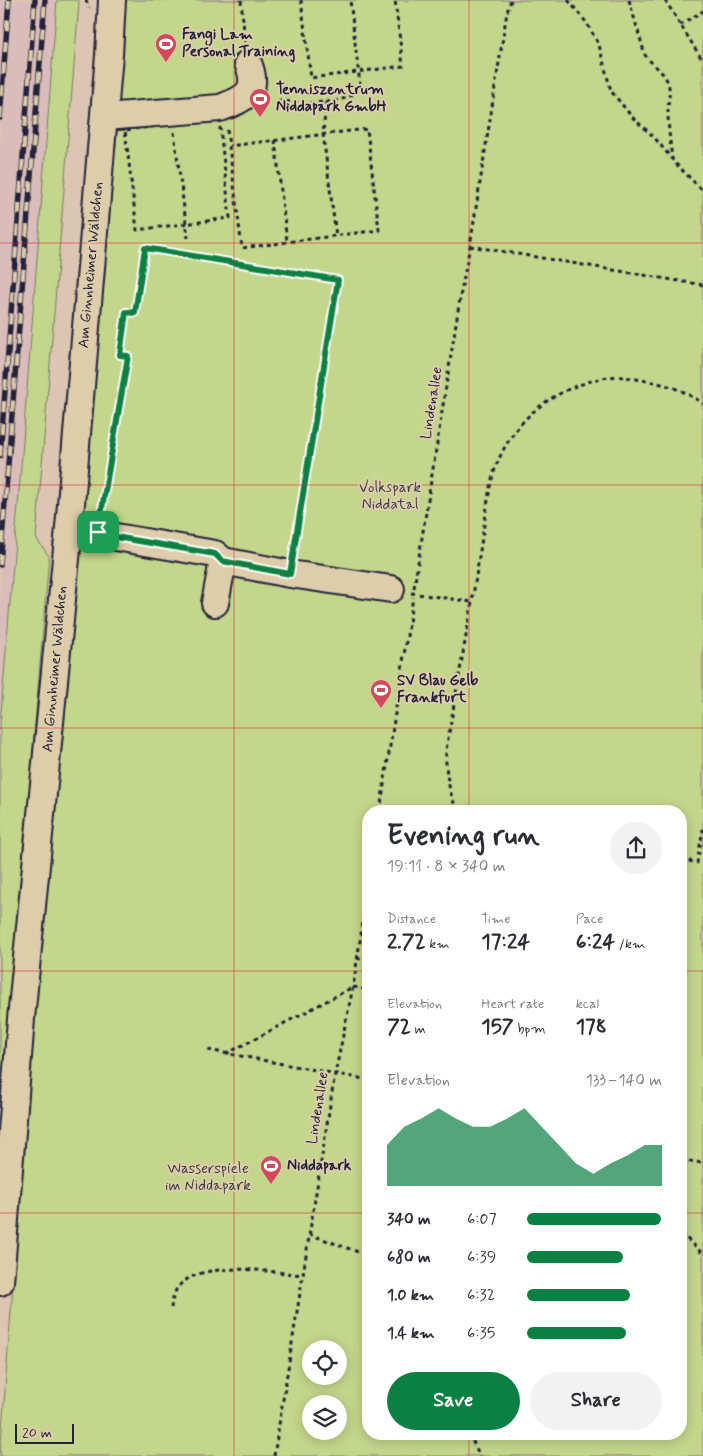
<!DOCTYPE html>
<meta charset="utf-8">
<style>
:root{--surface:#fff;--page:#f2f2f3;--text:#2b2b33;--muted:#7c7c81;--accent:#0b8043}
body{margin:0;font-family:Mynerve,sans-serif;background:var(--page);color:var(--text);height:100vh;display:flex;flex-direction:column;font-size:19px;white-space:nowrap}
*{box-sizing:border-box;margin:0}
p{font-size:16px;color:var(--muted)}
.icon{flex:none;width:28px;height:28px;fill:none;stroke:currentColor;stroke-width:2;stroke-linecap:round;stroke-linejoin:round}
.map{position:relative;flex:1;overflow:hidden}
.details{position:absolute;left:362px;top:805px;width:325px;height:635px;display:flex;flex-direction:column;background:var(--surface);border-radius:20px;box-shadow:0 2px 12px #0003}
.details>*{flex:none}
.buttons{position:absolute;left:302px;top:1340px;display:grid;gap:10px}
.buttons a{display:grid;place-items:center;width:45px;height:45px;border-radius:50%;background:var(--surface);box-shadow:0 2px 12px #0003;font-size:25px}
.scale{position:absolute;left:15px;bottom:12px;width:59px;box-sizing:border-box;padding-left:5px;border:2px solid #22223b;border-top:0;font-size:14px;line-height:18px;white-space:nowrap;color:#22223b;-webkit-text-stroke:4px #decdaa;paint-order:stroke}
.pin{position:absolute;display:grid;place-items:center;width:42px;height:42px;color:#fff;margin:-21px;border-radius:10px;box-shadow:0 2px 8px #0006}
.round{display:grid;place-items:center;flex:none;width:52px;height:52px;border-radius:26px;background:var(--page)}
.head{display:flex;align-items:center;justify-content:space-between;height:85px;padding:0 25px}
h1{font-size:28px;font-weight:700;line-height:38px}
.stats{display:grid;grid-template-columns:repeat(3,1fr);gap:8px;height:85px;padding:5px 25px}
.stats div{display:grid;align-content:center}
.stats b{font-size:21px;font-weight:700}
.stats small{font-size:14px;font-weight:400}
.stats p{font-size:14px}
.chart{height:140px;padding:10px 25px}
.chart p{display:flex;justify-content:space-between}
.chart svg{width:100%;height:90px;margin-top:5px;fill:var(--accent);opacity:.7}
.primary-button{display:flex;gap:10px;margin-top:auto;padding:10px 25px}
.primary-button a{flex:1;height:58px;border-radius:30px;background:var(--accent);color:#fff;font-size:20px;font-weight:700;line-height:58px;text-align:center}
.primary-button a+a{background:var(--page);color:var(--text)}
ul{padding:0 25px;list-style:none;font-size:16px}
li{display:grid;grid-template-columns:80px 60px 1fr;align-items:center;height:38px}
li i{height:12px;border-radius:6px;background:var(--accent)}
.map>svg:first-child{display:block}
.built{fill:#dabdba}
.green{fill:#c3d68b;stroke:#727c63;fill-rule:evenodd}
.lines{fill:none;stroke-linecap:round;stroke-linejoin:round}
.minor-casing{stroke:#22223b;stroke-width:30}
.path{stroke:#22223b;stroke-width:3;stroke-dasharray:4 4;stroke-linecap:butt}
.minor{stroke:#decdaa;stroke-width:26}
.rail-casing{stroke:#22223b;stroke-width:5.5}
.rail{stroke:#decdaa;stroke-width:4;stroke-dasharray:11;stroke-linecap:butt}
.route-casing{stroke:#fff;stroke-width:10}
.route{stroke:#0b8043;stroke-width:6}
.grid{fill:none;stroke:#d62828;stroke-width:1;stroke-opacity:0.55}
.labels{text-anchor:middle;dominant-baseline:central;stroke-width:4;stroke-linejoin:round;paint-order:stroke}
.poi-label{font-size:15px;font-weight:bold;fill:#22223b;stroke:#decdaa;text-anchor:start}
.street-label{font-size:15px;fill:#22223b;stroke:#decdaa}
.park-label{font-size:15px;fill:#3a3d47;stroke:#decdaa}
</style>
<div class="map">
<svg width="703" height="1456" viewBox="0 0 703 1456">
<rect width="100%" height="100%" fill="#dcc6b1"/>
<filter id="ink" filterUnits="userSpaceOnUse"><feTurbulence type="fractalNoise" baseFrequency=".02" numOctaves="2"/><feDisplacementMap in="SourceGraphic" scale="10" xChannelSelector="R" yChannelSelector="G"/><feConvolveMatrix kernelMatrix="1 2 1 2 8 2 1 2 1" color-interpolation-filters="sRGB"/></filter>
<g filter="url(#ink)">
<!-- built -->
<path class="built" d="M0 0H57L18 505 0 724Z"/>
<!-- green -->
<g class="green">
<path d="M57 0H79V3L36 538 49 556 0 1145V724L18 505Z"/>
<path d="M117 0H703V1456H0L28 1087ZM369 811H681V1434H369ZM311 1349H339V1376H311ZM311 1404H339V1431H311Z"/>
</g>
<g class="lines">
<!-- minor casing -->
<g class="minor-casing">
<g id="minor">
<path d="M104 117 220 108C245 99 260 92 248 63"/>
<path d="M69 528 98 532 104 535 215 554 223 561"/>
<path d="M215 603 223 561 290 574 391 589"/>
<path d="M0 1282 21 1019 69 528 109 55 112 0"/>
</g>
</g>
<!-- path -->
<g class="path">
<path d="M86 0 89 8"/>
<path d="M241 0 245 42"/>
<path d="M301 0 311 78 403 66 395 0"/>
<path d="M568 0 586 22 599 45 611 91 632 117 654 137 677 165 703 191"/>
<path d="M629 0 645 55C652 65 664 71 668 83 671 92 668 101 668 110 668 126 670 142 672 158"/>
<path d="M665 0 703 61"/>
<path d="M680 25 703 11"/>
<path d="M278 101C302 102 338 107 358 91L360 84 350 0"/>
<path d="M326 102 323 134 336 236"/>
<path d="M219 119 230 218 137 230 125 130Z"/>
<path d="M227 130 229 146 242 248 379 230 367 129 229 146"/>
<path d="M174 132 188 238"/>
<path d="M275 140 287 242"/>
<path d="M470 246 703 285"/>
<path d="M102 510 128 356 120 355 126 312 135 313 145 248 337 280 294 554"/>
<path d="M414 588 461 292 470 246 507 12 511 0"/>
<path d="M411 593 472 602"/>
<path d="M380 811 413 597"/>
<path d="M457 811C449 791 445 772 446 750L472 602 490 487C501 438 531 403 579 385 588 382 599 378 609 377 621 375 635 379 647 381 667 384 686 391 703 404"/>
<path d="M681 859 697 863 703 829"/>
<path d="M357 958 369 961"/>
<path d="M208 1050 369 1080"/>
<path d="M226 1054 353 987 369 990"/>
<path d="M366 1111 369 1112"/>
<path d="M681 1160 703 1163"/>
<path d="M681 1233 703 1254"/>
<path d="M309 1234 369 1256"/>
<path d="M171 1308C172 1301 174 1291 179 1286 203 1259 271 1272 303 1275"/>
<path d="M469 1434 480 1456"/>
<path d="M274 1456 335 1074 353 987 369 882"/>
</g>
<!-- minor -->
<use href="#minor" class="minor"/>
<!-- rail casing -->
<g class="rail-casing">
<g id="rail">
<path d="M0 118 9 0"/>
<path d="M0 456 35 0"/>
<path d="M0 565 45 0"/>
</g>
</g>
<!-- rail -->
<use href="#rail" class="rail"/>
</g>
</g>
<g class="lines" filter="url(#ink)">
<!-- route casing -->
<g class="route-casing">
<path id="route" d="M145 248 338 280 290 574 222 561 215 554 104 535 98 532 128 356 120 355 126 312 135 313Z"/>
</g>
<!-- route -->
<use href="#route" class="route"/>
</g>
<!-- grid -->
<path class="grid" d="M234 0V1456M469 0V811M0 243H703M0 485H703M0 728H703M0 971H369M681 971H703M0 1213H369M681 1213H703M469 1434V1456"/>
<!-- icons -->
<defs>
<g id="stadium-pin" transform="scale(1.125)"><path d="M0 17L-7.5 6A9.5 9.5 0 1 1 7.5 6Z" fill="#d1495b" stroke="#decdaa"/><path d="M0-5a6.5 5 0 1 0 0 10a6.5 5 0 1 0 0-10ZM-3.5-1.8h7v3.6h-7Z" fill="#fff"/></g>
</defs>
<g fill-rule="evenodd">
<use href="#stadium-pin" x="166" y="44"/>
<use href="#stadium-pin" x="260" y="99"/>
<use href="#stadium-pin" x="381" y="690"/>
<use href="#stadium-pin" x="271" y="1166"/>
</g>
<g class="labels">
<!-- poi labels -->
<g class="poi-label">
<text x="182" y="35">Fangi Lam<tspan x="182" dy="17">Personal Training</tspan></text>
<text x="276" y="90">Tenniszentrum<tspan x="276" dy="17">Niddapark GmbH</tspan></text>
<text x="397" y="681">SV Blau Gelb<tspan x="397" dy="17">Frankfurt</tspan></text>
<text x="287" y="1166">Niddapark</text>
</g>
<!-- street labels -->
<g class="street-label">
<text transform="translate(91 265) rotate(-85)">Am Ginnheimer Wäldchen</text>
<text transform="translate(432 403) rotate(-81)">Lindenallee</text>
<text transform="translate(55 669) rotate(-85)">Am Ginnheimer Wäldchen</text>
<text transform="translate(318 1108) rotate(-81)">Lindenallee</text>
</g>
<!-- park labels -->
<g class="park-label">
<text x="390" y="488">Volkspark<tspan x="390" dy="17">Niddatal</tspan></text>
<text x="208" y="1169">Wasserspiele<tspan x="208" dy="17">im Niddapark</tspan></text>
</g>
</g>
</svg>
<div class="buttons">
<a><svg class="icon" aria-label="locate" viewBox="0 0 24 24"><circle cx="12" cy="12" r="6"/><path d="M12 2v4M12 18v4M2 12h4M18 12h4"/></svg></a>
<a><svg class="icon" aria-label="layers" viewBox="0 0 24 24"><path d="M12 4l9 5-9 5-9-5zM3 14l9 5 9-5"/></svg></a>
</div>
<div class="scale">20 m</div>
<div class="pin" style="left:98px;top:532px;background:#1e9e55"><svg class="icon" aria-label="arrive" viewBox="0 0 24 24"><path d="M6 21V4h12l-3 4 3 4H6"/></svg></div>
<section class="details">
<div class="head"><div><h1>Evening run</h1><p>19:11 · 8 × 340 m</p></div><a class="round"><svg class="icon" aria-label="share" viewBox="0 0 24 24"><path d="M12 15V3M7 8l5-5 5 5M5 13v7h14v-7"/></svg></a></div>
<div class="stats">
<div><p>Distance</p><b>2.72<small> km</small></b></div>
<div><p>Time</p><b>17:24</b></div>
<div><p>Pace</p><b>6:24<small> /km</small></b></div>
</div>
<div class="stats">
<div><p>Elevation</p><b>72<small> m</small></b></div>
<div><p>Heart rate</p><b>157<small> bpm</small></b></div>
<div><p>kcal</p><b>178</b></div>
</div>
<div class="chart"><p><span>Elevation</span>133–140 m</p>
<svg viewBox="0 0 160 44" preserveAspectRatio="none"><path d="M0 44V24L10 15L20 11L30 6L40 11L50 15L60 15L70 11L80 6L90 15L100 24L110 33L120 38L130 33L140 29L150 24L160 24V44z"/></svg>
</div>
<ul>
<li><b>340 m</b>6:07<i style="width:99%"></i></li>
<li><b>680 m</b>6:39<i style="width:71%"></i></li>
<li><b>1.0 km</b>6:32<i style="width:76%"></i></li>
<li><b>1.4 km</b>6:35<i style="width:73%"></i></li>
</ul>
<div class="primary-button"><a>Save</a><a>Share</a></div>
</section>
</div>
